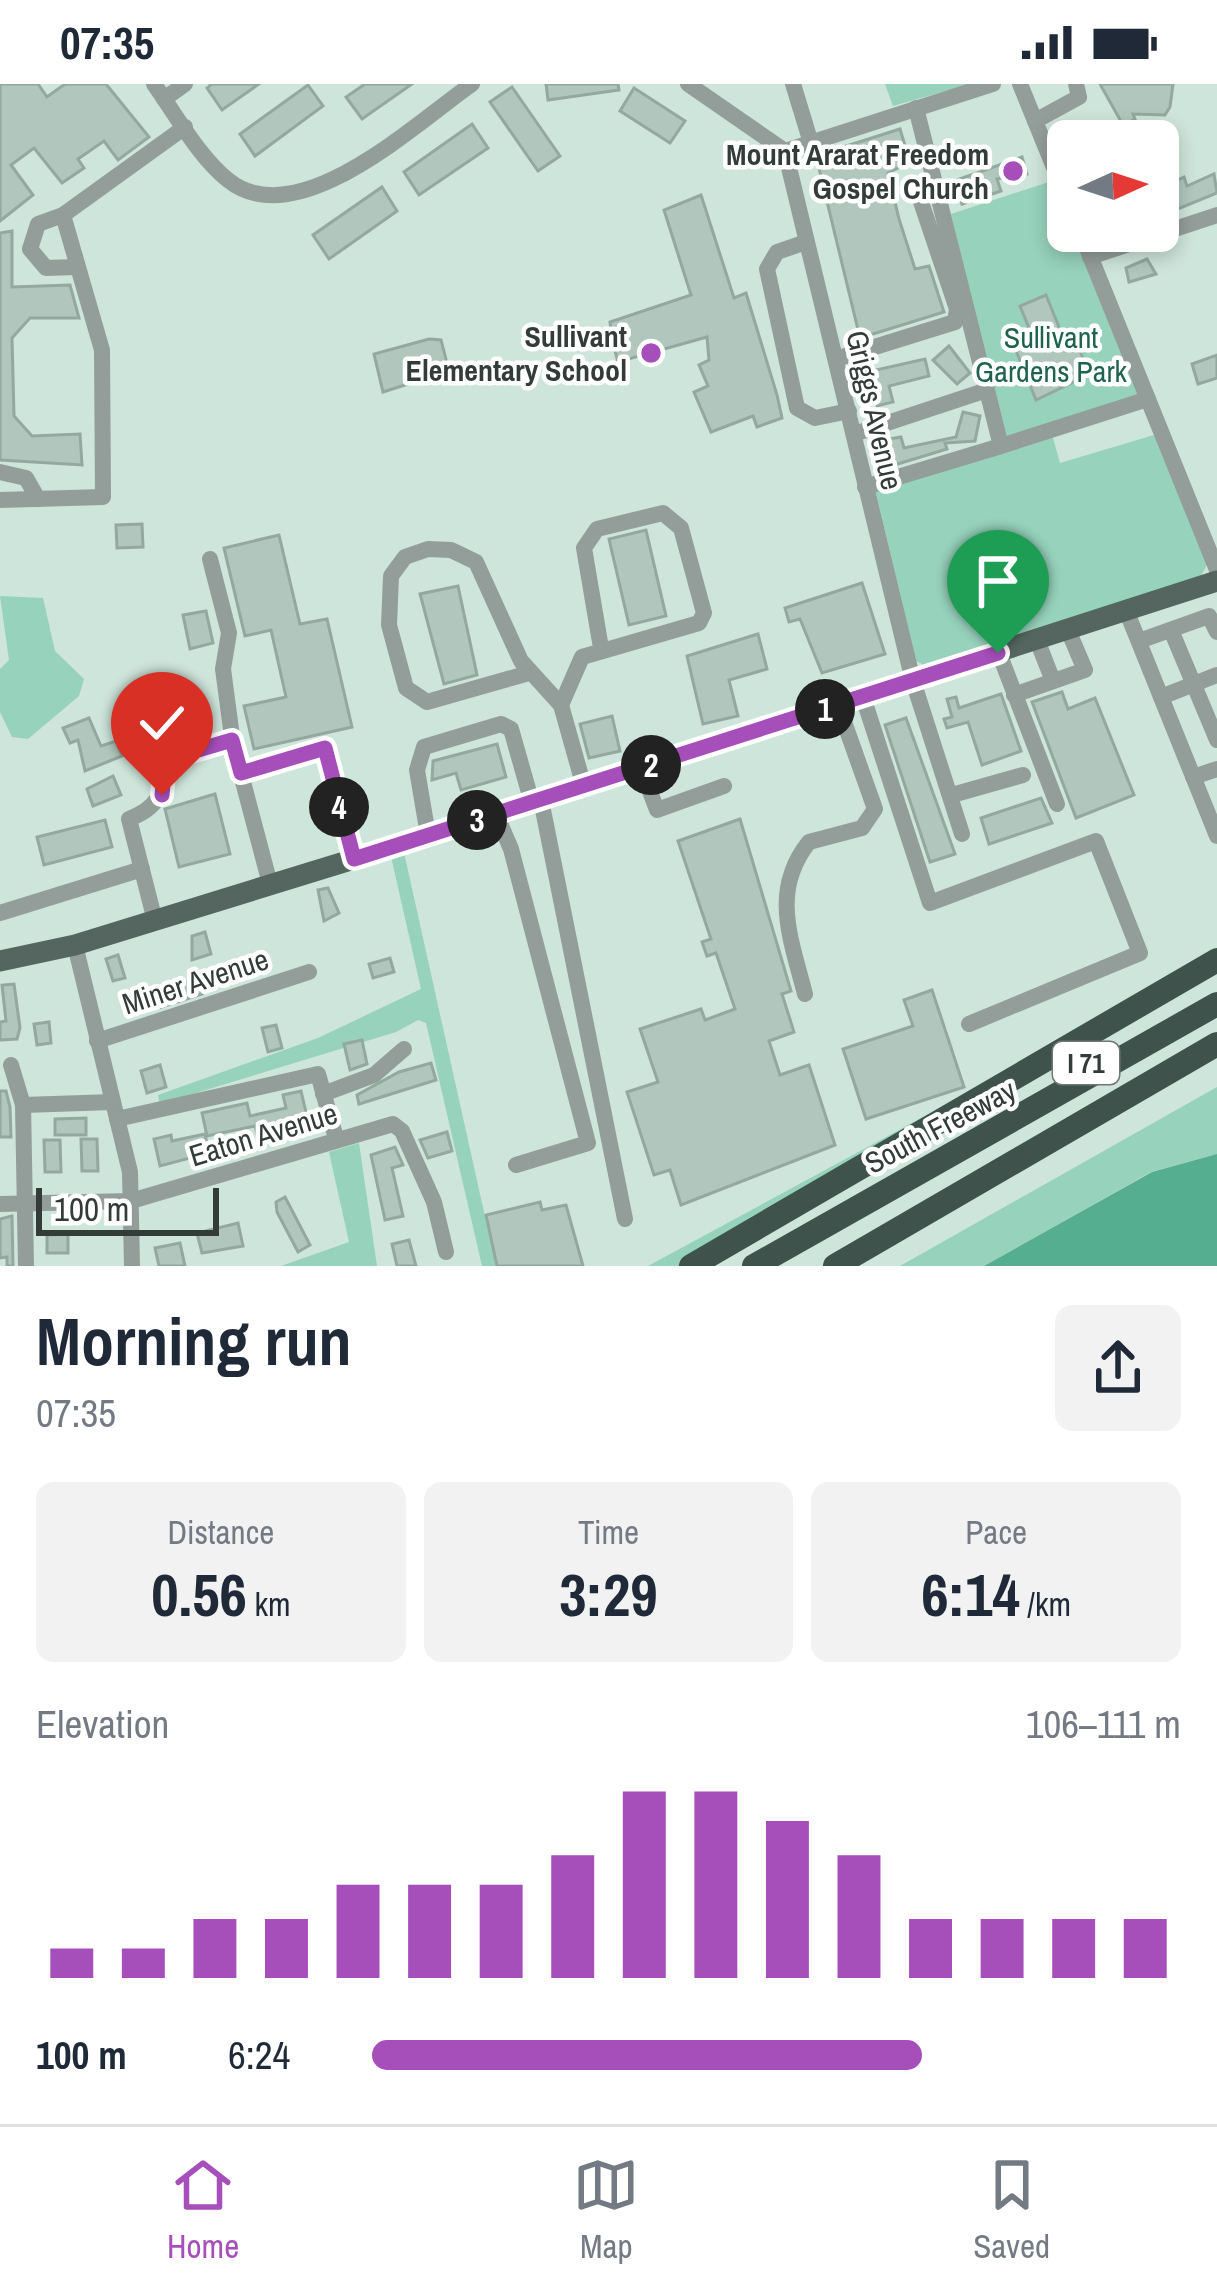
<!DOCTYPE html>
<meta charset="utf-8">
<style>
:root{--surface:#fff;--page:#f2f2f3;--text:#1f2937;--muted:#747a83;--line:#e0e1e3;--accent:#a64eba}
body{margin:0;font-family:"Archivo Narrow",sans-serif;background:var(--page);color:var(--text);height:100vh;display:flex;flex-direction:column;font-size:45px;white-space:nowrap}
*{box-sizing:border-box;margin:0}
p{font-size:39px;color:var(--muted)}
.icon{flex:none;width:66px;height:66px;fill:none;stroke:currentColor;stroke-width:2;stroke-linecap:round;stroke-linejoin:round}
.map{position:relative;height:1182px;overflow:hidden}
.details{display:flex;flex-direction:column;background:var(--surface);flex:1}
.details>*{flex:none}
.needle{width:78px;rotate:87deg}
.fabs{position:absolute;left:1047px;top:36px;display:grid;gap:24px}
.fabs a{display:grid;place-items:center;width:132px;height:132px;border-radius:18px;background:var(--surface);box-shadow:0 6px 18px #0003;font-size:60px}
.scale{position:absolute;left:36px;bottom:30px;width:183px;box-sizing:border-box;padding-left:12px;border:6px solid #333c38;border-top:0;font-size:33px;line-height:42px;white-space:nowrap;color:#333c38;-webkit-text-stroke:9px #fff;paint-order:stroke}
.pin{position:absolute;display:grid;place-items:center;width:102px;height:102px;color:#fff;margin:-123px -51px;border-radius:50% 50% 50% 0;rotate:-45deg;box-shadow:0 0 12px #0007}
.pin .icon{rotate:45deg}
.km{position:absolute;width:60px;height:60px;margin:-30px;border-radius:50%;background:#222;color:#fff;font-size:33px;line-height:60px;text-align:center}
.round{display:grid;place-items:center;flex:none;width:126px;height:126px;border-radius:18px;background:var(--page)}
.summary{display:flex;align-items:center;justify-content:space-between;height:204px;padding:0 36px}
h1{font-size:66px;font-weight:700;line-height:90px}
.figures{display:grid;grid-template-columns:repeat(3,1fr);gap:18px;height:204px;padding:12px 36px}
.figures div{display:grid;align-content:center;border-radius:18px;background:var(--page);text-align:center}
.figures b{font-size:60px;font-weight:700}
.figures small{font-size:33px;font-weight:400}
.figures p{font-size:33px}
.chart{height:336px;padding:24px 36px}
.chart p{display:flex;justify-content:space-between}
.chart svg{width:100%;height:216px;margin-top:12px;stroke:var(--accent);stroke-width:6}
ul{padding:0 36px;list-style:none;font-size:39px}
li{display:grid;grid-template-columns:192px 144px 1fr;align-items:center;height:90px}
li i{height:30px;border-radius:15px;background:var(--accent)}
.status{display:flex;justify-content:space-between;align-items:center;height:84px;padding:0 60px;background:var(--surface);direction:ltr}
.status svg{height:33px;fill:currentColor}
.tabs{display:flex;justify-content:space-around;align-items:center;height:168px;border-top:3px solid var(--line);background:var(--surface);font-size:33px;color:var(--muted)}
.tabs a{display:grid;justify-items:center;gap:6px}
.tabs .active{color:var(--accent)}
.map>svg:first-child{display:block}
.green{fill:#96d2bc}
.water{fill:#56ae91}
.building{fill:#b1c7be;stroke:#93a9a0;stroke-width:3}
.lines{fill:none;stroke-linecap:round;stroke-linejoin:round}
.minor{stroke:#939d99;stroke-width:16}
.major{stroke:#556660;stroke-width:21}
.highway{stroke:#3f534c;stroke-width:24}
.route-casing{stroke:#fff;stroke-width:24}
.route{stroke:#a64eba;stroke-width:15}
.poi-dot{fill:#a64eba;stroke:#fff;stroke-width:4.5}
.labels{text-anchor:middle;dominant-baseline:central;stroke-width:9;stroke-linejoin:round;paint-order:stroke}
.shield{fill:#fff;stroke:#707674;stroke-width:3}
.shield-label{font-size:27px;font-weight:bold;fill:#333c38}
.poi-label{font-size:30px;font-weight:bold;fill:#333c38;stroke:#fff;text-anchor:end}
.park-label{font-size:30px;fill:#1f634f;stroke:#fff}
.street-label{font-size:30px;fill:#333c38;stroke:#fff}
</style>
<div class="status"><b>07:35</b><svg viewBox="0 0 49 12"><path d="M0 12V9h3v3zM5 12V6h3v6zM10 12V3h3v9zM15 12V0h3v12zM26 1h20v11H26zM47 4h2v5h-2z"/></svg></div>
<div class="map">
<svg width="1217" height="1182" viewBox="0 0 1217 1182">
<rect width="100%" height="100%" fill="#cee5db"/>
<!-- green -->
<g class="green">
<path d="M885 0H970L893 22Z"/>
<path d="M1052 97 1139 312 1050 343 1060 379 1154 351 1207 481 1197 499 930 584 916 577 875 405 1004 359 951 130Z"/>
<path d="M0 512 43 514 55 567 84 595 79 612 28 655 12 653 0 628V585L9 576Z"/>
<path d="M403 764 496 1182H482L426 939 418 936 396 948 160 1020 158 1011 318 954 421 905 390 768Z"/>
<path d="M1217 1003V1070L1151 1088 984 1182H900Z"/>
<path d="M934 1027 694 1182H648Z"/>
<path d="M359 1059 377 1182H281L349 1158 329 1068Z"/>
</g>
<!-- water -->
<path class="water" d="M1217 1070V1182H984L1152 1088Z"/>
<!-- building -->
<g class="building">
<path d="M0 0H38L47 13 65 0H106L149 53 118 76 104 57 78 75 84 84 62 99 34 64 11 81 33 111 0 137Z"/>
<path d="M212 0H259L222 26 207 4Z"/>
<path d="M365 0H412L362 35 346 13Z"/>
<path d="M546 0H618L619 6 548 16Z"/>
<path d="M1100 0H1173L1170 23 1165 31 1133 30 1135 35 1123 41Z"/>
<path d="M308 1 323 22 255 72 240 50Z"/>
<path d="M512 3 560 72 538 87 490 18Z"/>
<path d="M634 4 685 37 670 59 620 27Z"/>
<path d="M472 40 488 64 419 111 404 88Z"/>
<path d="M900 45 910 78 888 89 899 135 915 185 929 182 944 228 860 254 817 76 821 70Z"/>
<path d="M1022 73 1027 90 997 95 1001 107 962 120 954 97Z"/>
<path d="M1214 90 1217 109 1168 129 1159 105 1184 93 1187 102Z"/>
<path d="M382 103 397 127 329 175 313 151Z"/>
<path d="M701 111 734 214 746 209 777 311 782 334 757 343 753 332 711 348 694 308 708 302 699 281 709 276 707 253 618 278 613 260 610 238 691 211 664 126Z"/>
<path d="M12 147V203L70 201 79 234H30L12 254 14 332 32 352 80 350 82 381 0 376V149Z"/>
<path d="M1147 175 1156 190 1129 198 1126 184Z"/>
<path d="M1046 211 1065 258 1074 254 1090 290 1036 316 1015 264 1034 256 1020 222Z"/>
<path d="M429 255 441 256 449 287 383 308 374 270Z"/>
<path d="M949 262 970 289 957 300 933 276Z"/>
<path d="M1217 271V294L1198 300 1192 280Z"/>
<path d="M925 275 929 292 889 302 893 318 877 322 867 288Z"/>
<path d="M963 328 980 332 975 357 945 359 947 365 891 382 884 356 901 353 904 364 956 353Z"/>
<path d="M142 440 143 463 117 464 116 441Z"/>
<path d="M646 446 666 532 629 541 609 455Z"/>
<path d="M279 451 300 540 327 535 352 643 254 665 244 622 286 613 271 546 245 552 224 464Z"/>
<path d="M862 499 885 570 822 589 800 535 789 538 785 524Z"/>
<path d="M458 502 477 591 444 600 420 510Z"/>
<path d="M206 527 213 559 190 565 183 531Z"/>
<path d="M758 550 767 585 729 596 738 632 703 640 687 572Z"/>
<path d="M1062 608 1068 625 1095 614 1134 711 1076 734 1032 618Z"/>
<path d="M1001 610 1021 667 982 681 968 638 947 644 944 635 952 633 947 615 956 613 959 624Z"/>
<path d="M612 632 620 667 589 674 580 640Z"/>
<path d="M89 634 101 662 116 657 122 672 85 687 78 656 70 659 63 644Z"/>
<path d="M906 634 955 770 930 778 885 641Z"/>
<path d="M497 660 506 693 461 706 456 689 432 696 433 677Z"/>
<path d="M113 692 121 711 93 722 87 705Z"/>
<path d="M215 710 230 770 179 783 165 725Z"/>
<path d="M1041 714 1052 739 989 760 981 734Z"/>
<path d="M740 735 791 907 782 910 794 948 769 957 780 991 809 981 835 1061 681 1121 670 1086 654 1091 627 1008 658 998 640 945 701 925 705 936 735 925 716 869 707 872 702 858 711 855 678 757Z"/>
<path d="M105 736 112 763 44 781 37 753Z"/>
<path d="M328 804 339 829 324 837 318 806Z"/>
<path d="M205 848 211 870 192 876V852Z"/>
<path d="M118 871 125 894 113 897 106 875Z"/>
<path d="M390 874 394 888 373 894 369 880Z"/>
<path d="M197 895 202 910 161 923 158 913 167 910 166 905Z"/>
<path d="M14 900 20 944 17 955 0 956V938L6 937 2 901Z"/>
<path d="M932 906 964 1003 866 1035 843 965 913 942 904 916Z"/>
<path d="M49 938 51 959 37 961 34 940Z"/>
<path d="M276 941 282 964 268 968 262 944Z"/>
<path d="M362 956 367 980 350 986 344 960Z"/>
<path d="M431 979 436 996 359 1020 357 1011 399 988Z"/>
<path d="M160 981 166 1003 147 1009 141 987Z"/>
<path d="M0 1007H6L10 1023 11 1053H0Z"/>
<path d="M301 1007 308 1037 257 1051 255 1042 207 1052 202 1029 247 1019 250 1032 286 1024 283 1011Z"/>
<path d="M86 1034V1051H55V1035Z"/>
<path d="M447 1048 452 1067 428 1074 420 1056Z"/>
<path d="M205 1050 209 1069 160 1082 154 1055 171 1051 172 1057Z"/>
<path d="M81 1055H97L98 1087H82Z"/>
<path d="M44 1056H60L61 1088H45Z"/>
<path d="M395 1063 403 1081 392 1084 403 1132 385 1136 371 1071Z"/>
<path d="M285 1113 310 1161 298 1168 277 1128 276 1118Z"/>
<path d="M540 1118 542 1126 566 1121 583 1182H497L486 1131Z"/>
<path d="M12 1132 13 1182H7V1173L0 1174V1135Z"/>
<path d="M238 1139 243 1162 202 1169 197 1149Z"/>
<path d="M68 1150V1169H47V1151Z"/>
<path d="M409 1156 416 1182H397L392 1160Z"/>
<path d="M180 1159 185 1182H159L155 1164Z"/>
</g>
<g class="lines">
<!-- minor -->
<g class="minor">
<path d="M154 0C176 31 199 73 228 96 297 152 416 39 472 0"/>
<path d="M688 0 785 67"/>
<path d="M793 0 811 59"/>
<path d="M1020 0 1068 118"/>
<path d="M164 15 185 0"/>
<path d="M1035 37 1079 13 1076 0"/>
<path d="M785 67 913 597 962 750"/>
<path d="M785 67 993 0"/>
<path d="M63 131 38 140 30 165 46 184 77 183"/>
<path d="M1080 147 1217 486"/>
<path d="M806 158 777 168 767 185 797 324 815 334 849 327"/>
<path d="M1090 173 1217 131"/>
<path d="M836 275 955 238 957 225 916 103"/>
<path d="M854 350 987 306"/>
<path d="M1001 362 1148 315"/>
<path d="M0 388 26 394 38 415"/>
<path d="M865 403 1001 362 916 24"/>
<path d="M0 416 103 413 102 266 63 131 185 43"/>
<path d="M210 475 229 549 223 585 233 660 270 800"/>
<path d="M1126 526 1217 752"/>
<path d="M1171 546 1217 656"/>
<path d="M1037 556 1053 597"/>
<path d="M1139 557 1209 532 1217 548"/>
<path d="M999 569 1057 720"/>
<path d="M529 589 427 618 406 604 389 541 391 492 405 473 428 465 451 466 476 478 521 577 561 621 584 703"/>
<path d="M1014 611 1085 586 1068 546"/>
<path d="M863 613 930 819 1096 757 1140 869 969 940"/>
<path d="M1161 613 1217 591"/>
<path d="M561 621 582 573 699 539 704 529 681 444 663 429 597 445 584 464 601 564"/>
<path d="M641 684 657 726 724 702"/>
<path d="M241 689 325 664 354 775"/>
<path d="M1193 693 1217 685"/>
<path d="M952 711 1023 691"/>
<path d="M541 716 625 1135"/>
<path d="M496 730 511 765 588 1059 516 1081"/>
<path d="M428 751 417 686 424 663 501 640 511 645 532 719"/>
<path d="M0 829 142 785"/>
<path d="M155 837 129 735C159 723 162 711 165 679L171 674 233 656"/>
<path d="M75 861 130 1088 132 1182"/>
<path d="M805 910C791 855 770 807 809 758L862 744 875 725 838 621"/>
<path d="M97 957 309 888"/>
<path d="M11 981 23 1021 26 1182"/>
<path d="M323 1010 374 991 404 965"/>
<path d="M23 1021 113 1018"/>
<path d="M117 1035 318 990 336 1054"/>
<path d="M0 1120 131 1117 393 1040 402 1047 434 1118 446 1168"/>
</g>
<!-- major -->
<path class="major" d="M0 877 75 861 354 775 1217 497"/>
<!-- highway -->
<g class="highway">
<path d="M691 1182 1217 876"/>
<path d="M754 1182 1217 920"/>
<path d="M835 1182 1217 960"/>
</g>
</g>
<g class="lines">
<!-- route casing -->
<g class="route-casing">
<path id="route" d="M162 711 165 680 171 674 232 656 241 689 325 664 354 775 998 569"/>
</g>
<!-- route -->
<use href="#route" class="route"/>
</g>
<!-- markers -->
<g class="poi-dot">
<circle cx="1013" cy="87" r="12"/>
<circle cx="651" cy="269" r="12"/>
</g>
<g class="labels">
<!-- shield labels -->
<rect class="shield" x="1053" y="958" width="66" height="42" rx="9"/>
<g class="shield-label">
<text x="1086" y="979">I 71</text>
</g>
<!-- poi labels -->
<g class="poi-label">
<text x="989" y="70">Mount Ararat Freedom<tspan x="989" dy="34">Gospel Church</tspan></text>
<text x="627" y="252">Sullivant<tspan x="627" dy="34">Elementary School</tspan></text>
</g>
<!-- park labels -->
<g class="park-label">
<text x="1051" y="253">Sullivant<tspan x="1051" dy="34">Gardens Park</tspan></text>
</g>
<!-- street labels -->
<g class="street-label">
<text transform="translate(875 326) rotate(77)">Griggs Avenue</text>
<text transform="translate(195 897) rotate(-18)">Miner Avenue</text>
<text transform="translate(940 1042) rotate(-28)">South Freeway</text>
<text transform="translate(263 1050) rotate(-17)">Eaton Avenue</text>
</g>
</g>
</svg>
<div class="fabs">
<a><svg class="needle" viewBox="-14 -14 28 28"><path d="M0-13l5 13h-10z" fill="#e53935"/><path d="M0 13l5-13h-10z" fill="#747a83"/></svg></a>
</div>
<div class="scale">100 m</div>
<div class="pin" style="left:998px;top:569px;background:#1e9e55"><svg class="icon" aria-label="arrive" viewBox="0 0 24 24"><path d="M6 21V4h12l-3 4 3 4H6"/></svg></div>
<div class="pin" style="left:162px;top:711px;background:#d93025"><svg class="icon" aria-label="check" viewBox="0 0 24 24"><path d="M5 12l5 5 9-10"/></svg></div>
<b class="km" style="left:825px;top:625px">1</b>
<b class="km" style="left:651px;top:681px">2</b>
<b class="km" style="left:477px;top:736px">3</b>
<b class="km" style="left:339px;top:723px">4</b>
</div>
<section class="details">
<div class="summary"><div><h1>Morning run</h1><p>07:35</p></div><a class="round"><svg class="icon" aria-label="share" viewBox="0 0 24 24"><path d="M12 15V3M7 8l5-5 5 5M5 13v7h14v-7"/></svg></a></div>
<div class="figures">
<div><p>Distance</p><b>0.56<small> km</small></b></div>
<div><p>Time</p><b>3:29</b></div>
<div><p>Pace</p><b>6:14<small> /km</small></b></div>
</div>
<div class="chart"><p><span>Elevation</span>106–111 m</p>
<svg viewBox="0 0 160 44" preserveAspectRatio="none"><path d="M5 44V38M15 44V38M25 44V32M35 44V32M45 44V25M55 44V25M65 44V25M75 44V19M85 44V6M95 44V6M105 44V12M115 44V19M125 44V32M135 44V32M145 44V32M155 44V32"/></svg>
</div>
<ul>
<li><b>100 m</b>6:24<i style="width:68%"></i></li>
</ul>
</section>
<nav class="tabs">
<a class="active"><svg class="icon" aria-label="home" viewBox="0 0 24 24"><path d="M3 11l9-7 9 7M6 9v11h12V9"/></svg>Home</a>
<a><svg class="icon" aria-label="map" viewBox="0 0 24 24"><path d="M3 6l6-2 6 2 6-2v14l-6 2-6-2-6 2zM9 4v14M15 6v14"/></svg>Map</a>
<a><svg class="icon" aria-label="saved" viewBox="0 0 24 24"><path d="M7 4h10v16l-5-4-5 4z"/></svg>Saved</a>
</nav>
